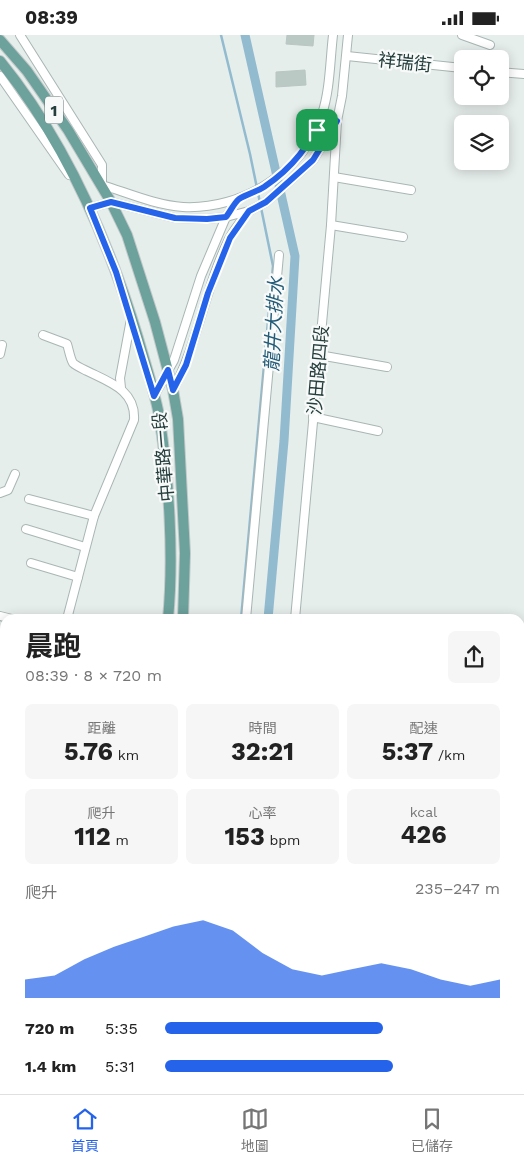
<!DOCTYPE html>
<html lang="zh-TW">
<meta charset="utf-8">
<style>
:root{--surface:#fff;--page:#f6f6f6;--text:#222;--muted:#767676;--line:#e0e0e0;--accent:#2563eb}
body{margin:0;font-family:"Work Sans","Noto Sans TC",sans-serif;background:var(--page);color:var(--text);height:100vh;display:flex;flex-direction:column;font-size:19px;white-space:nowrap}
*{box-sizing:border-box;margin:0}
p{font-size:16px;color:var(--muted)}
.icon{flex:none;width:28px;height:28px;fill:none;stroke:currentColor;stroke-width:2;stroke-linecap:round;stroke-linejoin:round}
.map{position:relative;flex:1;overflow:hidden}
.side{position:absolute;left:0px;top:579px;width:525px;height:481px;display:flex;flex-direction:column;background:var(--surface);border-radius:15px 15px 0 0;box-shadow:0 2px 12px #0003}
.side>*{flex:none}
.tools{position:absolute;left:454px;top:15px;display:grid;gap:10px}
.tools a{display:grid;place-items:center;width:55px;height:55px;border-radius:8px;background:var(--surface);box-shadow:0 2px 12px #0003;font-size:25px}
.pin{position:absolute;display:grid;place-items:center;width:42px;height:42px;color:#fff;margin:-21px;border-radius:10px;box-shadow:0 2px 8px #0006}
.round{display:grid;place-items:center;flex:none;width:52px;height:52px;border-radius:8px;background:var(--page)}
.head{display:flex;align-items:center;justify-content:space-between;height:85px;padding:0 25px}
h1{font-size:28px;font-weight:700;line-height:38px}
.metrics{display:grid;grid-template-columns:repeat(3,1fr);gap:8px;height:85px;padding:5px 25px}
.metrics div{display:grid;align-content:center;border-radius:8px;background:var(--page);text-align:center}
.metrics b{font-size:25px;font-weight:700}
.metrics small{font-size:14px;font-weight:400}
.metrics p{font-size:14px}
.chart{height:140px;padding:10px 25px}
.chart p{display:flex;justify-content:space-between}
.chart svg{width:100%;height:90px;margin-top:5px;fill:var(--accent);opacity:.7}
ul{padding:0 25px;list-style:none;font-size:16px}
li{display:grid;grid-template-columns:80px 60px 1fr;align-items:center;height:38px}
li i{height:12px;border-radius:6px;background:var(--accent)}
.status{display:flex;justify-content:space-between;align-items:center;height:35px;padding:0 25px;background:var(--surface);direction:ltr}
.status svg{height:14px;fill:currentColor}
.dock{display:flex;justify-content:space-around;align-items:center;height:70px;border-top:1px solid var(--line);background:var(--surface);font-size:14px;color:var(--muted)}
.dock a{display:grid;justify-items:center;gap:2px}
.dock .selected{color:var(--accent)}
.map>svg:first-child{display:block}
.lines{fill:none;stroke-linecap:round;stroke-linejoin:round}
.stream{stroke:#92bbcf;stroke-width:2.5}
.canal{stroke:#92bbcf;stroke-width:9}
.building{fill:#bbc9c5;stroke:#b9c7c4}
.minor-casing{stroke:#a9b6b4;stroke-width:10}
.major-casing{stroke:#c2c9c9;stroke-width:12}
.minor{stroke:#fff;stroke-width:8}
.major{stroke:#6da19c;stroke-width:10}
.route-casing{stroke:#fff;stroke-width:10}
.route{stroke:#2563eb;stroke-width:6}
.labels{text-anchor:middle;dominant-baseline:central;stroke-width:4.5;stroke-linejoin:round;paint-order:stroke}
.shield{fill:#f7faf9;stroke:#657775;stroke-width:1}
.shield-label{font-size:16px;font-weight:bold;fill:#263f3d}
.street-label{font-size:18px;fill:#263f3d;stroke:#f7faf9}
.water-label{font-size:19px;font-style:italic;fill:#235b78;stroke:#f7faf9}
</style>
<div class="status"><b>08:39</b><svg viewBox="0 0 49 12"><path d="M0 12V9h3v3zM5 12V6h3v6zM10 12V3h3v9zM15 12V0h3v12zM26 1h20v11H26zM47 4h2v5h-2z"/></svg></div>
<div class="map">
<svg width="524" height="1059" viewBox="0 0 524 1059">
<rect width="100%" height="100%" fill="#e6eeec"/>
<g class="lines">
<!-- stream -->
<g class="stream">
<path d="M221 0 250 119 273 231 241 584"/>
<path d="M520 671H524"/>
<path d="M250 1055V1059"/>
</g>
<!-- canal -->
<g class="canal">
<path d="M245 0 295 221 284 406 268 584"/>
<path d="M271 1059V1055"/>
</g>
</g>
<!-- building -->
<g class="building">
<path d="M287 0H314L313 11 286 9Z"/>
<path d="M305 35 306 50 276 52V37Z"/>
</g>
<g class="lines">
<!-- minor casing -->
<g class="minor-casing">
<g id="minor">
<path d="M20 0 102 130V150C128 158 155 170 183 172 242 175 304 137 322 79 330 55 330 26 333 0"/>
<path d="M462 0 490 10"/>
<path d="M347 21 462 33"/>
<path d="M500 37 524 39"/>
<path d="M0 41 69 140"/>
<path d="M334 142 411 155"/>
<path d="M87 169 90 173 111 167 175 183 207 184 226 182 249 176 266 167 313 125 336 88"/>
<path d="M331 190 403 202"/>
<path d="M43 300 67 309C69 315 70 323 73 328 76 331 83 334 87 336 109 347 136 355 134 385L94 481 67 584"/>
<path d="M0 319 2 310"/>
<path d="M319 320 387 332"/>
<path d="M121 353 120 343 131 284"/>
<path d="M173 355C198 308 205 253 229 204 234 194 242 185 249 176"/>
<path d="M154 361 174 325 201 241 226 182 238 164"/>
<path d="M313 382 378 396"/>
<path d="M0 458 8 455 15 439"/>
<path d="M29 464 94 481"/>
<path d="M26 494 85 512"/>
<path d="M31 528 78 542"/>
<path d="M0 581 12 584"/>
<path d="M246 584 279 220"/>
<path d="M295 584 331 190 337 86 342 61 348 0"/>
<path d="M520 637 524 629"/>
<path d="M520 661H524"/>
<path d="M0 855 5 834"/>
<path d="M520 983H524"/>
<path d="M520 1047 524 1041"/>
<path d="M255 1055V1059"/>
<path d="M294 1055V1059"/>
<path d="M211 1059 212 1055"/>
<path d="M349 1059 350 1055"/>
<path d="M512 1059 514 1055"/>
</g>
</g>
<!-- major casing -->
<g class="major-casing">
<g id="major">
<path d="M0 5 27 36 68 95 111 167 127 200 155 287 173 355 178 384 185 518 183 584"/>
<path d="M0 26C66 107 108 204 138 303 145 328 154 354 159 380 169 442 174 521 168 584"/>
<path d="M113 1059 114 1055"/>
<path d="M128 1059 129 1055"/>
</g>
</g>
<!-- minor -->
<use href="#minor" class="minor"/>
<!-- major -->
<use href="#major" class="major"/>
</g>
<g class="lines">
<!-- route casing -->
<g class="route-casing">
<path id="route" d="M323 78 337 86 313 125 266 167 249 176 230 203 208 258 186 330 173 355 168 335 154 361 116 237 90 173 111 167 175 183 207 184 226 182C230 177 234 168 239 164 247 159 256 157 264 152 291 134 312 108 323 78Z"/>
</g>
<!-- route -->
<use href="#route" class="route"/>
</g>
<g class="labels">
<!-- shield labels -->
<rect class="shield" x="45" y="61.5" width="18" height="27" rx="4"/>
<g class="shield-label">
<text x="54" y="75">1</text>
</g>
<!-- street labels -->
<g class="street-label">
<text transform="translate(405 27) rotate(6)">祥瑞街</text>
<text transform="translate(318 335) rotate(-85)">沙田路四段</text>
<text transform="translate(163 422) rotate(-95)">中華路一段</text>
</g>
<!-- water labels -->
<g class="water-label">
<text transform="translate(274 289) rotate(-87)">龍井大排水</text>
</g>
</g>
</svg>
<div class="tools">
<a><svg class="icon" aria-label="locate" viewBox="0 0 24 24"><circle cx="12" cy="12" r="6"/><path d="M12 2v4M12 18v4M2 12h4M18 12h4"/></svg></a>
<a><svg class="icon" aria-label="layers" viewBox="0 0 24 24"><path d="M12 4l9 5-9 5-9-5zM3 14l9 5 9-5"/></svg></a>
</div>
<div class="pin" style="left:317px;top:95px;background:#1e9e55"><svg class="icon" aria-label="arrive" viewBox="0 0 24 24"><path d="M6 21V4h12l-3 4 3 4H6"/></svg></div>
<section class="side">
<div class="head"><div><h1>晨跑</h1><p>08:39 · 8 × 720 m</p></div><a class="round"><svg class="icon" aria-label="share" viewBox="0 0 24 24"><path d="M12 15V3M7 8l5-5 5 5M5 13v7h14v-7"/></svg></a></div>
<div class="metrics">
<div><p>距離</p><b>5.76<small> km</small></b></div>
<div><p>時間</p><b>32:21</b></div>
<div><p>配速</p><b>5:37<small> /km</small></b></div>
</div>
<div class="metrics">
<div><p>爬升</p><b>112<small> m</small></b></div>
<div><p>心率</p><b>153<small> bpm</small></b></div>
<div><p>kcal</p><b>426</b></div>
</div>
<div class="chart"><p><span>爬升</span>235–247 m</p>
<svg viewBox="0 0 160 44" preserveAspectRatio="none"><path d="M0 44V35L10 33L20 25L30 19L40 14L50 9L60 6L70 11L80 22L90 30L100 33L110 30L120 27L130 30L140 35L150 38L160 35V44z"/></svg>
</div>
<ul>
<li><b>720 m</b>5:35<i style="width:65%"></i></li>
<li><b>1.4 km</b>5:31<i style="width:68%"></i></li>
</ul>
</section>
</div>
<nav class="dock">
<a class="selected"><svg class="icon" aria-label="home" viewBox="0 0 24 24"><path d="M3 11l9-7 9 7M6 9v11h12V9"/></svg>首頁</a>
<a><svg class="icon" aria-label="map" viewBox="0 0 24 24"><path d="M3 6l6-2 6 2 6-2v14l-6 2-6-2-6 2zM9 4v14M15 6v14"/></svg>地圖</a>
<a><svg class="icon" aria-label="saved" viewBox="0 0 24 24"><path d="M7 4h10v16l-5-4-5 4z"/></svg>已儲存</a>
</nav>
